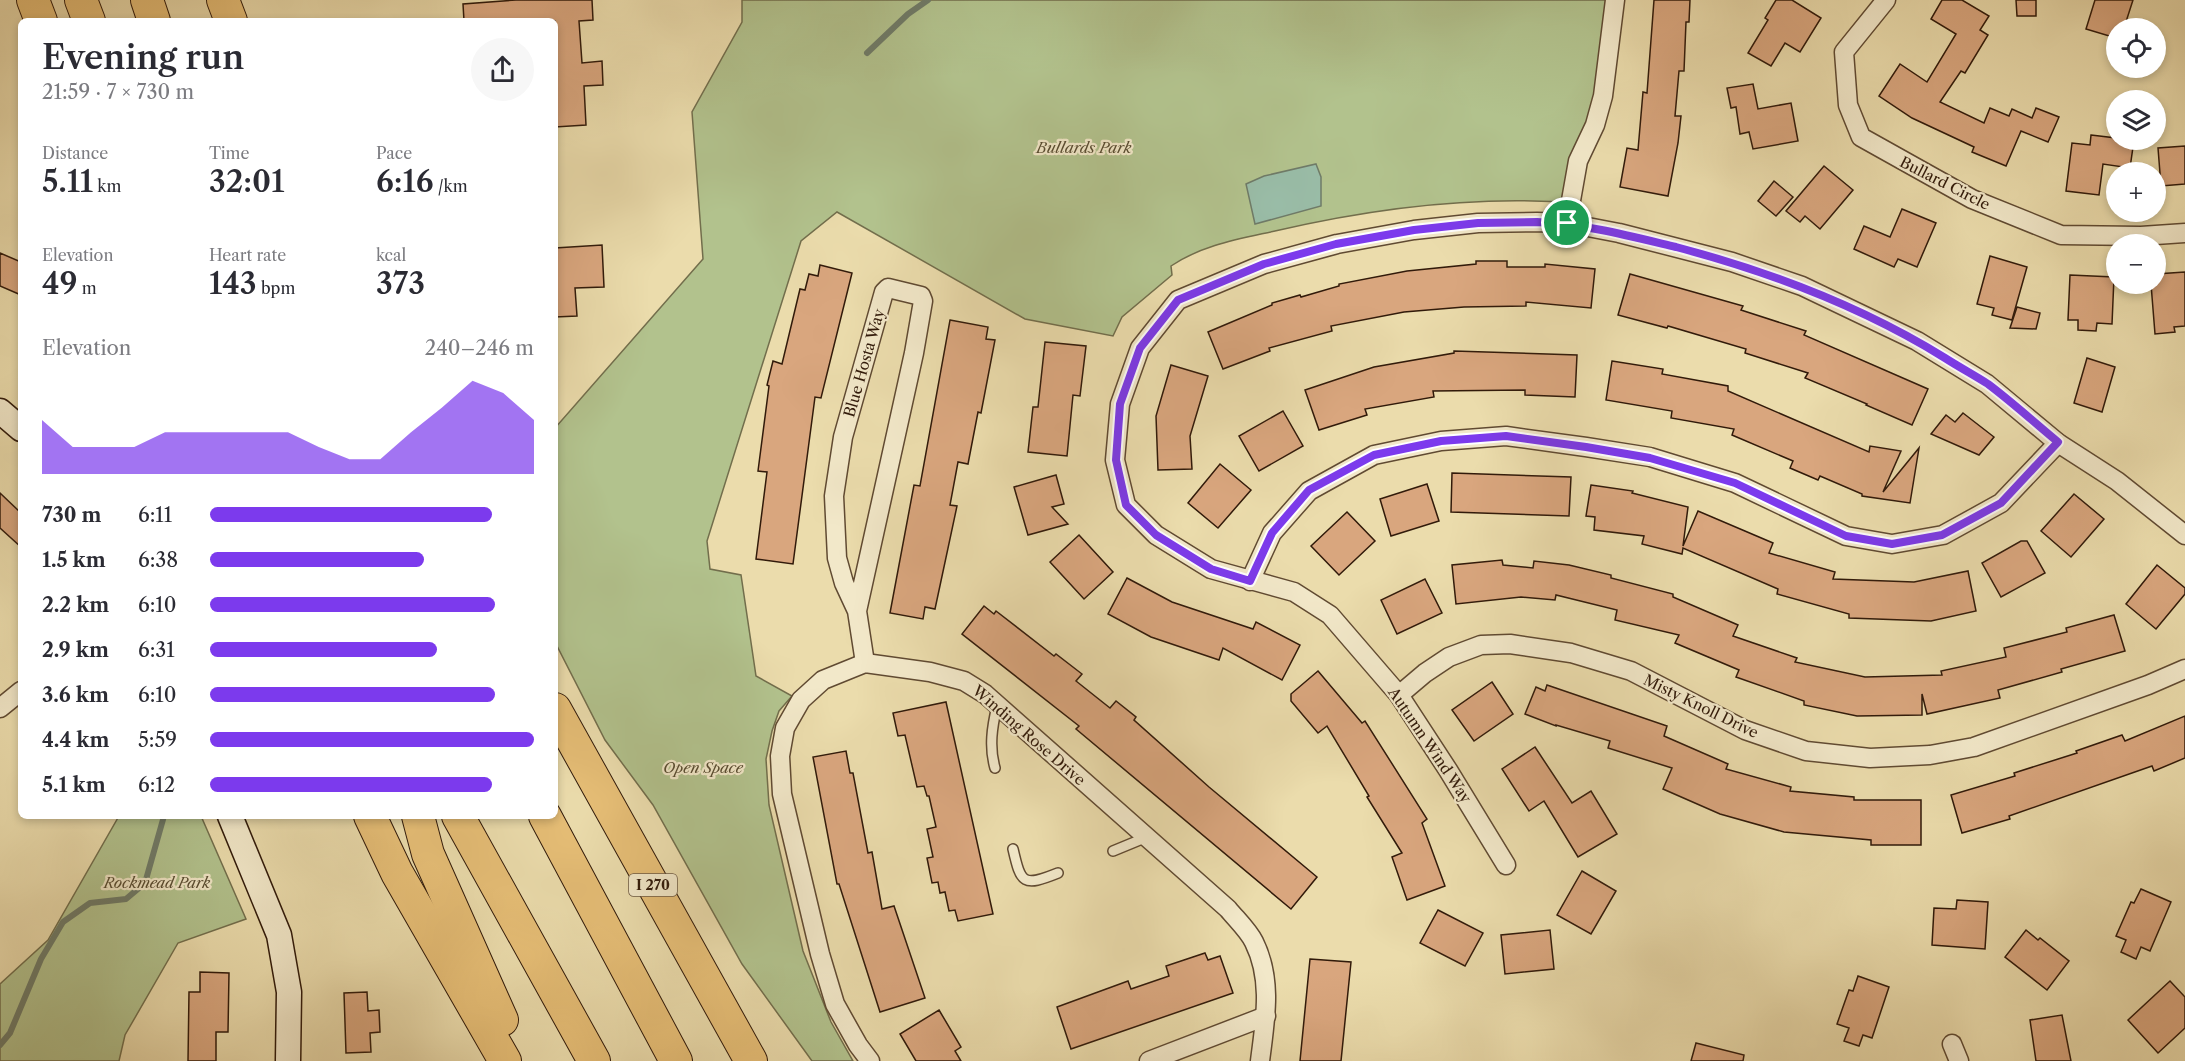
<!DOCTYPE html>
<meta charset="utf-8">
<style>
:root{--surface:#fff;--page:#f7f7f7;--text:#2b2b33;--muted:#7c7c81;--accent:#7c3aed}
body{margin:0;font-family:"Libre Caslon Text",serif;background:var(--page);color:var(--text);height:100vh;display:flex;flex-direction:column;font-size:22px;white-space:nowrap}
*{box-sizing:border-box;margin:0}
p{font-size:20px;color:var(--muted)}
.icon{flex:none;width:33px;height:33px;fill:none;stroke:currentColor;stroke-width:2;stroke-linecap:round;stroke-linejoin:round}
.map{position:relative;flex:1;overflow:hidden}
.side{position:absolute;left:18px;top:18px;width:540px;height:801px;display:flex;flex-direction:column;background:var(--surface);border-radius:9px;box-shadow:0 3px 9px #0003}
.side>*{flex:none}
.buttons{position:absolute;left:2106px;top:18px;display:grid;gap:12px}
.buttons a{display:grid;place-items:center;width:60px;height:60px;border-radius:50%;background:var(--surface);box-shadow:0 3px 9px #0003;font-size:30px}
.pin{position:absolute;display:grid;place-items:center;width:51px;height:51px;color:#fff;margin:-26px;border:3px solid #fff;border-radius:50%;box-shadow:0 2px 6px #0007}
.round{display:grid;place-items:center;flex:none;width:63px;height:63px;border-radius:32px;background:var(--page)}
.head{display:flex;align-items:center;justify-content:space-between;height:102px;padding:0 24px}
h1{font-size:33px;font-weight:600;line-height:45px}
.stats{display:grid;grid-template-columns:repeat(3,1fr);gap:9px;height:102px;padding:6px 24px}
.stats div{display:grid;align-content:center}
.stats b{font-size:30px;font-weight:600}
.stats small{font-size:16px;font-weight:400}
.stats p{font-size:16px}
.chart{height:168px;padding:12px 24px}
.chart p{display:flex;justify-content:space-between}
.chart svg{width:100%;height:108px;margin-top:6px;fill:var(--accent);opacity:.7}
ul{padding:0 24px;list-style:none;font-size:20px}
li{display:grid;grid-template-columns:96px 72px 1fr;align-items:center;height:45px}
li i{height:15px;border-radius:8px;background:var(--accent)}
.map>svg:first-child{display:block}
.green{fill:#b2c28d;stroke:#726e4c;stroke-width:1.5}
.water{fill:#99bca7;stroke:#6f7b68;stroke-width:1.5}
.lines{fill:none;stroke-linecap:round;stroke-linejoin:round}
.stream{stroke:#6f7b68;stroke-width:6}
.building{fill:#d9a67e;stroke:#311a0a;stroke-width:1.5}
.lane-casing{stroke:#604a32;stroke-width:12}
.street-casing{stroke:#604a32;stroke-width:21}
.secondary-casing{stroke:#311a0a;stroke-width:27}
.highway-casing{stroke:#311a0a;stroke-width:34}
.lane{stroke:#f2e8c9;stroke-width:9}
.street{stroke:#f2e8c9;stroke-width:18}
.secondary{stroke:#f2e8c9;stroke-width:24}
.highway{stroke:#e6be76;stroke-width:32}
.route-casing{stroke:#fff;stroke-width:12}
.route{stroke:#7c3aed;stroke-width:8}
.labels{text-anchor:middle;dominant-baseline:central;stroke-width:4.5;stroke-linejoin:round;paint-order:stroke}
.shield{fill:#f2e8c9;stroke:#6b5843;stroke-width:1.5}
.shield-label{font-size:14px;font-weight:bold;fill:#311a0a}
.park-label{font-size:15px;font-style:italic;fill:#584c31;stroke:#f2e8c9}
.street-label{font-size:15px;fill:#311a0a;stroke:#f2e8c9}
</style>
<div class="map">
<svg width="2185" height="1061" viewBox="0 0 2185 1061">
<rect width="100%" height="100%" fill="#ebdcac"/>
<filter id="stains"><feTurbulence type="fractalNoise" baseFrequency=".00333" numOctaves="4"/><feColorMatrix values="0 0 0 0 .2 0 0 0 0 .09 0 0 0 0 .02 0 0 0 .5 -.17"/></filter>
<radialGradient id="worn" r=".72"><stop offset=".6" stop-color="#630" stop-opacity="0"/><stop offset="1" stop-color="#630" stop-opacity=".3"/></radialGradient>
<!-- green -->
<g class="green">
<path d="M742 0H1617L1598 121 1576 203C1474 195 1374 208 1275 231 1239 239 1202 245 1171 266L1172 275 1122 317 1113 336 1025 319 837 212 801 241 707 541 710 569 741 575 756 676 792 696 779 711 772 731 766 759 769 805 803 951 831 1022 853 1061H812L742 964 653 805 605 740 555 642V428L703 259 692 112 742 22Z"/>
<path d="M119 816H201L246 919 178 943 125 1035 119 1061H0V984L48 940Z"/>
</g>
<!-- water -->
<path class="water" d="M1316 164 1321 177V206L1255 224 1246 184 1264 176Z"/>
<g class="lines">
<!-- stream -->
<g class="stream">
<path d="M867 53 908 14 928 0"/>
<path d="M0 1045 10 1033 41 959 63 922 90 903 126 899 145 883 164 816"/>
</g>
</g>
<!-- building -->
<g class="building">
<path d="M516 0H592L593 20 579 21 582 63 602 61 603 85 584 86 586 125 555 127V21H464L463 4Z"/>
<path d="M1654 0H1690L1689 22H1686L1684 71H1679L1675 116H1681L1678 143 1668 196 1620 187 1627 148 1638 150 1643 92 1647 93Z"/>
<path d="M1776 0H1792L1821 18 1800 52 1785 43 1771 66 1748 53 1768 20 1765 18Z"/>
<path d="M1942 0H1962L1989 16 1980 30 1988 35 1965 73 1961 71 1940 102 1984 123 1990 108 2009 116 2012 109 2032 118 2036 108 2059 117 2048 142 2021 131 2006 166 1972 152 1974 147 1912 118 1879 96 1900 64 1927 82 1956 34 1931 19Z"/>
<path d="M2016 0H2036V16H2017Z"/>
<path d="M2095 0H2133L2124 28H2116V38L2086 29Z"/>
<path d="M1753 84 1758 109 1791 103 1798 141 1753 149 1749 132 1740 134 1736 107 1731 108 1727 88Z"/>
<path d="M2091 135 2116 138V140H2134L2130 168 2103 164 2099 195 2066 191 2072 143 2090 145Z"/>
<path d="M2185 146V184L2161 186 2158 148Z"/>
<path d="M1824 166 1853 190 1820 229 1805 216 1800 222 1786 211Z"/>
<path d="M1774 181 1793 197 1776 216 1758 201Z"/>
<path d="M1902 209 1936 223 1917 267 1898 259 1894 267 1854 249 1864 226 1890 237Z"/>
<path d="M602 245 604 287 575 288 577 316 555 317V248Z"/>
<path d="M0 253 21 262V295L0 286Z"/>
<path d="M1990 256 2027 267 2012 320 1992 315 1994 308 1977 304Z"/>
<path d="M1476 261H1507V267H1545V264L1595 269 1591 308 1526 302V306L1464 307 1404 312 1331 326 1332 331 1269 348 1270 351 1223 369 1208 332 1272 305V303L1300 295 1301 297 1339 286V284L1407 271 1476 264Z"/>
<path d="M820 265 852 273 821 398 815 397 793 564 756 559 767 472 758 471 769 386 767 385 773 361 782 364 800 289 805 290 809 274 818 276Z"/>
<path d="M2185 272V326L2174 327 2175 332 2155 334 2151 284H2156V274Z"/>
<path d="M1630 274 1743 306 1741 310 1806 331 1804 335 1928 389 1912 425 1866 405 1867 404 1805 378 1808 373 1745 353 1746 349 1668 326 1667 328 1618 315Z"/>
<path d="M2070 275 2114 277 2112 324 2097 323 2096 331 2078 330V320H2068Z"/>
<path d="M2017 307 2040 313 2036 329 2010 328Z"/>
<path d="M950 320 988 327 986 339 995 340 981 413 978 412 968 464 958 462 950 505 957 506 935 609 925 607 923 619 890 613 914 485 920 486Z"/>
<path d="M1045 342 1086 346 1080 396 1073 395 1067 456 1028 452 1033 407H1038Z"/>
<path d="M1454 351 1577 355 1575 397 1525 395V390L1433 391 1434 397 1365 409 1367 415 1319 430 1305 390 1374 367 1454 353Z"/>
<path d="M2087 358 2115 367 2102 412 2074 403Z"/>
<path d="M1612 361 1663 369 1662 374 1728 386V391L1869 452 1870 446 1901 451 1883 492 1919 448 1910 503 1862 496V494L1820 476 1818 480 1790 468 1793 461 1732 435 1734 429 1671 418 1672 411 1606 400Z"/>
<path d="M1171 365 1208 376 1190 436 1192 469 1158 470 1156 416Z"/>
<path d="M1283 411 1303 446 1259 471 1239 436Z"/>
<path d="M1963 413 1994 437 1979 455 1931 434 1946 415 1955 422Z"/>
<path d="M1220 464 1251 490 1218 528 1188 503Z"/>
<path d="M1452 473 1571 477 1569 516 1451 512Z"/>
<path d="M1056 475 1064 504 1052 507 1068 524 1028 535 1014 487Z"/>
<path d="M1427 484 1439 521 1391 536 1380 499Z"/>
<path d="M1591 485 1633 491 1632 493 1688 507 1683 546 1698 511 1773 543 1769 553 1835 572 1833 579 1914 582 1968 571 1976 611 1931 621 1849 618V614L1777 594 1778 589 1683 548 1682 554 1642 544 1644 536 1594 530 1595 517 1586 516Z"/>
<path d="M0 493 21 513V547L0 528Z"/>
<path d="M2074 494 2104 519 2071 557 2041 531Z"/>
<path d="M1347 512 1375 541 1339 575 1311 546Z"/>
<path d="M1079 535 1113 572 1084 599 1050 562Z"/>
<path d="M2021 541H2027L2045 573 2001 597 1982 563Z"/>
<path d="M1502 560 1503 565 1533 568 1534 561 1569 565 1611 575V578L1673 594V597L1738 625 1733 636 1797 658 1795 662 1865 677 1942 675 1941 671 2006 657 2004 648 2067 632 2066 628 2114 615 2125 651 2061 669 2062 672 1998 690 2000 698 1927 714 1922 694V715L1857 716 1804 705V701L1736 677 1739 670 1675 643 1679 635 1615 620 1617 610 1556 595 1555 600 1521 597 1456 604 1452 565Z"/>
<path d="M2157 565 2185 588V594L2156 629 2126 604Z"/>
<path d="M1127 578 1172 602 1253 629 1256 622 1300 645 1282 680 1223 648 1219 660 1151 637 1108 614Z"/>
<path d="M1425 579 1442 613 1397 634 1381 600Z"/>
<path d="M984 606 994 614 996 611 1054 656 1056 654 1082 674 1076 681 1110 708 1116 701 1136 717 1134 720 1209 787 1317 877 1291 909 1076 729 1079 726 962 634Z"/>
<path d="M1318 671 1362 723 1365 721 1427 819 1422 823 1445 886 1407 900 1392 857 1402 853 1367 797 1369 796 1327 726 1318 733 1291 701V694Z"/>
<path d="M1492 682 1513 714 1474 741 1452 710Z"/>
<path d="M1547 685 1667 726 1664 736 1728 764 1726 769 1791 787 1790 791 1854 797V800H1921V845H1871V840L1784 832 1720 814 1663 789 1672 768 1608 748 1610 741 1556 725V726L1525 714 1536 687 1545 691Z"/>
<path d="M946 702 993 914 958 921 955 910 949 911 945 892 940 893 938 882 932 883 927 858 933 857 927 829 936 827 929 796H927L924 786 917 787 905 735 898 736 893 713Z"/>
<path d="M2185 716V758L2154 771 2152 766 2009 816 2010 819 1962 833 1951 795 2015 776 2014 773 2077 753 2076 751 2122 735 2125 741Z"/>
<path d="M1535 747 1572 803 1591 791 1617 834 1578 857 1544 801 1529 811 1502 769Z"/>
<path d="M846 751 850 773H853L868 853 872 852 882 909 894 906 925 998 880 1012 839 884H837L813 757Z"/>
<path d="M1582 871 1616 891 1591 934 1557 915Z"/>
<path d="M2141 889 2171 902 2150 951 2141 947 2136 959 2121 952 2126 940 2116 936 2131 902 2134 903Z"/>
<path d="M1957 900 1988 902 1985 949 1932 945 1934 908 1956 909Z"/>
<path d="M1438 910 1483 933 1465 966 1420 943Z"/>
<path d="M1550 930 1554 969 1505 974 1501 935Z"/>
<path d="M2026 930 2038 940 2040 938 2069 961 2047 990 2005 957Z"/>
<path d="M1205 953 1208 960 1220 956 1233 993 1071 1049 1057 1007 1128 981 1131 989 1169 976 1166 966Z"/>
<path d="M1310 959 1351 962 1341 1061H1300Z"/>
<path d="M200 972 229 973 228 1032H216V1061H188L189 992H200Z"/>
<path d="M1858 976 1889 987 1872 1038 1863 1035 1859 1046 1844 1041 1849 1028 1837 1024 1849 990 1853 991Z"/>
<path d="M2170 981 2185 997V1028L2158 1053 2128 1020Z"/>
<path d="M367 992 368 1011 379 1010 380 1032 370 1033 371 1052 346 1053 344 993Z"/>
<path d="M939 1010 961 1047 955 1051 961 1061H916L900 1034Z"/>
<path d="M2062 1015 2071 1061H2036L2030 1020Z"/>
<path d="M1696 1043 1744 1055 1743 1061H1691Z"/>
</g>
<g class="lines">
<!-- lane casing -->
<g class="lane-casing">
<g id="lane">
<path d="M995 768C989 747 992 727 997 706"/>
<path d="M1013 849C1021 884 1023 887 1058 873"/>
<path d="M1113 851 1147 837"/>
</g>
</g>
<!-- street casing -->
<g class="street-casing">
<g id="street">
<path d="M1886 0 1844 52 1848 105 1861 137 1972 199 2061 235 2141 236 2185 233"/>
<path d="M1567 223 1578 161 1595 125 1603 96 1615 0"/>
<path d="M1250 581 1272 533 1309 491 1374 455 1441 441 1506 436 1586 447 1650 457 1735 483 1846 536 1892 544 1943 535 2001 503 2058 443"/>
<path d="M857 611 844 583 837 558 834 496 843 437 884 292 888 288 921 296 923 301 914 353 857 611 865 663"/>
<path d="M1399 695 1425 673 1449 657 1481 645 1510 644 1571 653 1631 671 1745 730 1806 751 1870 758 1930 755 1974 747 2148 685 2185 669"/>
<path d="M0 708 21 691"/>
<path d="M1506 865 1448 770 1399 695 1330 615 1294 592 1211 569 1156 535 1126 505 1115 460 1120 404 1140 348 1178 300 1264 264 1337 244 1414 230 1478 223 1537 222 1567 223 1619 233 1732 262 1802 286 1917 341 1987 384 2058 443 2117 481 2185 535"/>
<path d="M1952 1044 1959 1061"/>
<path d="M870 1061 858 1045 835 1004 820 954 782 794 780 756 785 728 801 700 823 680 865 663 930 672 964 681 985 694 1228 909C1236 919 1248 930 1254 942 1273 980 1265 1021 1260 1061"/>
<path d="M1149 1061 1266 1016"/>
</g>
</g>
<!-- secondary casing -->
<g class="secondary-casing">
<g id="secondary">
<path d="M0 411 21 429"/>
<path d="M230 816 279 935 289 992 288 1061"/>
</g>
</g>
<!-- highway casing -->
<g class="highway-casing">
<g id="highway">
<path d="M33 0 41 21"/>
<path d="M81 0 89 21"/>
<path d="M147 0 154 21"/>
<path d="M223 0 231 21"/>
<path d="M555 709 751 1061"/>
<path d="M370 816 397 873 505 1061"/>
<path d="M418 816 428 854 502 1020"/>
<path d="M458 816 594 1061"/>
<path d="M545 816 676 1061"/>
</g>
</g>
<!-- lane -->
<use href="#lane" class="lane"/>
<!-- street -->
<use href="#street" class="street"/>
<!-- secondary -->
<use href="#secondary" class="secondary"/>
<!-- highway -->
<use href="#highway" class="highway"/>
</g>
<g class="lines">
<!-- route casing -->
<g class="route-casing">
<path id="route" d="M1537 222C1585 224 1630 236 1676 247 1771 272 1861 306 1945 358 1959 367 1974 375 1988 384 2012 402 2035 423 2058 442L2001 503 1942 535 1892 544 1846 536 1735 483 1650 458 1586 447 1506 436 1441 441 1374 455 1309 490 1272 533 1250 581 1211 569 1156 535 1126 505 1116 460 1120 404 1140 348 1178 300 1264 264 1336 244 1414 230 1478 223Z"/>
</g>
<!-- route -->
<use href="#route" class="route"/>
</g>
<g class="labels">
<!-- shield labels -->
<rect class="shield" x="629" y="874" width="48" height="22" rx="4.5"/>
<g class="shield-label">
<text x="653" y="885">I 270</text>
</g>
<!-- park labels -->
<g class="park-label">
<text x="1084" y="147">Bullards Park</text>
<text x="703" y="767">Open Space</text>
<text x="157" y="882">Rockmead Park</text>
</g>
<!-- street labels -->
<g class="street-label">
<text transform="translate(1945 183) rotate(27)">Bullard Circle</text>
<text transform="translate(864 363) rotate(-74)">Blue Hosta Way</text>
<text transform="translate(1701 706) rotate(26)">Misty Knoll Drive</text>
<text transform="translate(1029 735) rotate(41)">Winding Rose Drive</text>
<text transform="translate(1430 745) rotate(56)">Autumn Wind Way</text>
</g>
</g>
<rect width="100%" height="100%" filter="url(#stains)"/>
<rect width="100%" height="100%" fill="url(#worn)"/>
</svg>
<div class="buttons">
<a><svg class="icon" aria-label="locate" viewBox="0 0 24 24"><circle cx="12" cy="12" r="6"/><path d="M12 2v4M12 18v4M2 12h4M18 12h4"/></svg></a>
<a><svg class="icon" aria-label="layers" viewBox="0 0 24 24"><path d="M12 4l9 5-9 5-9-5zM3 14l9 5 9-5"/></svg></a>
<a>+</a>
<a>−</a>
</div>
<div class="pin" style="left:1567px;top:223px;background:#1e9e55"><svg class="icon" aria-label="arrive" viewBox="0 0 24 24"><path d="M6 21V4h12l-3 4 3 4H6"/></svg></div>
<section class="side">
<div class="head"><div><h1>Evening run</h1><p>21:59 · 7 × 730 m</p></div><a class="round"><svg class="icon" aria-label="share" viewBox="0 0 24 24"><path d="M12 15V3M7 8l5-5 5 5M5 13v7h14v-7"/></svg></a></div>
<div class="stats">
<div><p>Distance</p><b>5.11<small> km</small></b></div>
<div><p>Time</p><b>32:01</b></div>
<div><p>Pace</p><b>6:16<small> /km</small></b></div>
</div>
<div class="stats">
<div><p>Elevation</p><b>49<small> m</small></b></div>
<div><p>Heart rate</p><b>143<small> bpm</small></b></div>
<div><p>kcal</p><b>373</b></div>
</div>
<div class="chart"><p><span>Elevation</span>240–246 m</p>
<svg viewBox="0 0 160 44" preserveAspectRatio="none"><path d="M0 44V22L10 33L20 33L30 33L40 27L50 27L60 27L70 27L80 27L90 33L100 38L110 38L120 27L130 17L140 6L150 11L160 22V44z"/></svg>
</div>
<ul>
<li><b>730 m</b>6:11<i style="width:87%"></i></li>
<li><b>1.5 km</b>6:38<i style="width:66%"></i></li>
<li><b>2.2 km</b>6:10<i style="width:88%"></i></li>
<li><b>2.9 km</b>6:31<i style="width:70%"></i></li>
<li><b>3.6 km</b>6:10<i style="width:88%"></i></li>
<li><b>4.4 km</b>5:59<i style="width:100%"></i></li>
<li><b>5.1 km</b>6:12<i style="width:87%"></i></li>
</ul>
</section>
</div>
